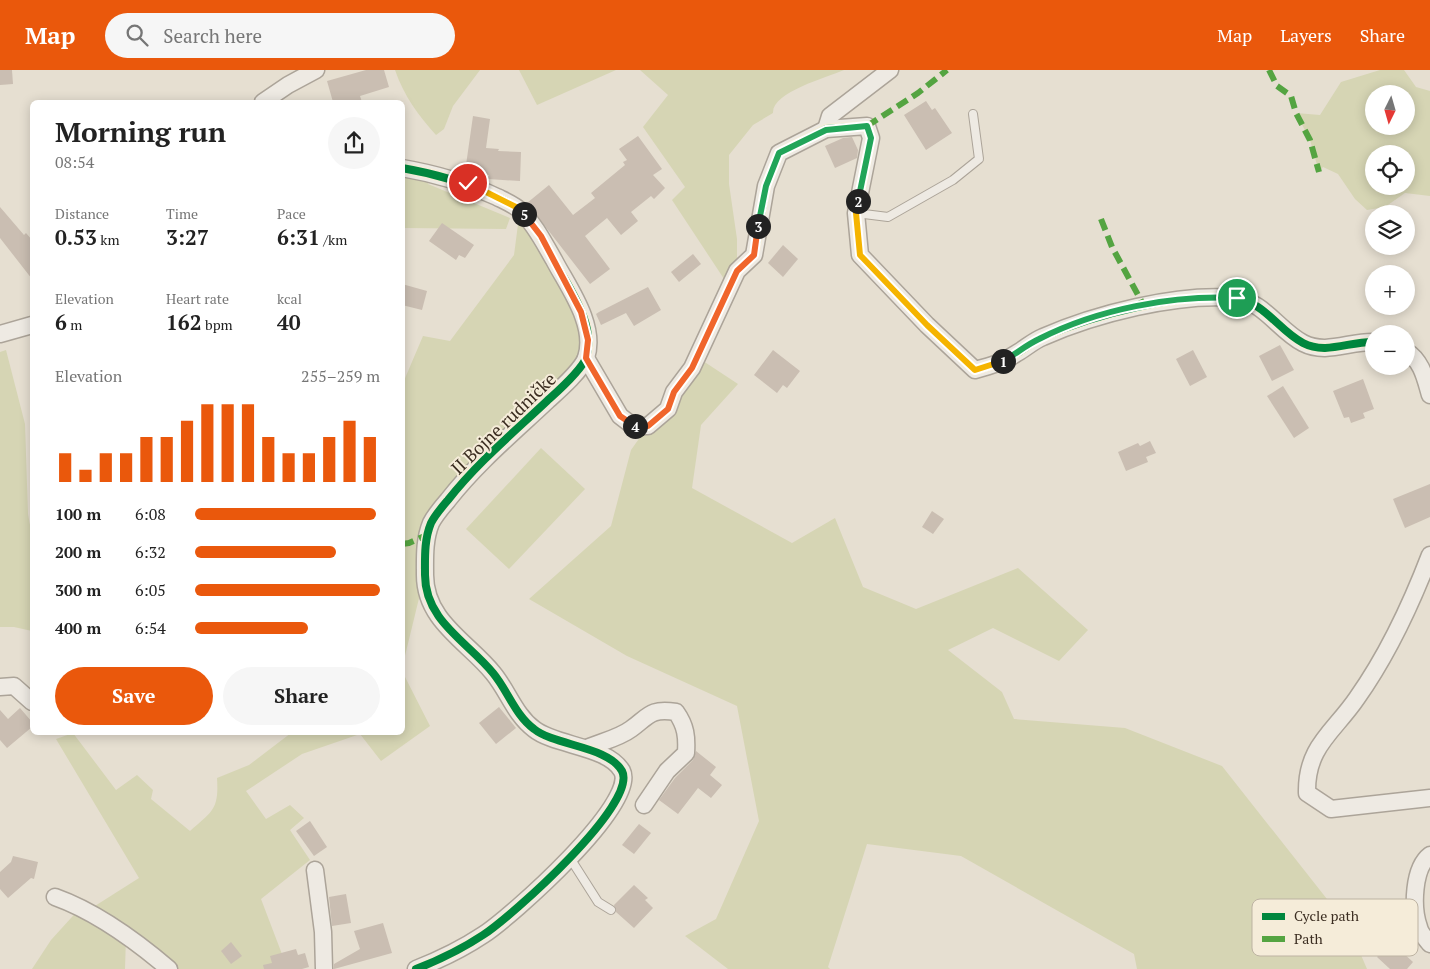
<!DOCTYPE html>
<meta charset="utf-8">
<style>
:root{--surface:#fff;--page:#f6f6f6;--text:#222;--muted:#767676;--accent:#ea580c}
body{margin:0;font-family:"PT Serif",serif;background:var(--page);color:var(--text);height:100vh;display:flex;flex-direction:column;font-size:19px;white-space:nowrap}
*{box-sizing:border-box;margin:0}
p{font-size:16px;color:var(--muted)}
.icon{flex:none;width:28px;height:28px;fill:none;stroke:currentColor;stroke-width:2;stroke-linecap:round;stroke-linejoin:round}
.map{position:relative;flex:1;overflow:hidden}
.drawer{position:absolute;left:30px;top:30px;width:375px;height:635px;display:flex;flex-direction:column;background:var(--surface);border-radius:8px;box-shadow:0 2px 12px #0003}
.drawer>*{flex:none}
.needle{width:32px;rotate:185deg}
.buttons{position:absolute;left:1365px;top:15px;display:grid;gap:10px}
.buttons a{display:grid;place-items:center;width:50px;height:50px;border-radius:50%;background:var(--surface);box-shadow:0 2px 12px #0003;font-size:25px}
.pin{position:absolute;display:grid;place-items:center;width:42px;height:42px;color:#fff;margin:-21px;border:2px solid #fff;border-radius:50%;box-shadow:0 1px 5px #0007}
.km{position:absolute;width:25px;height:25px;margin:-12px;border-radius:50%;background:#222;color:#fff;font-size:14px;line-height:25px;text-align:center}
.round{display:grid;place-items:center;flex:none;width:52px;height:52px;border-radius:26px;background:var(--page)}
.headline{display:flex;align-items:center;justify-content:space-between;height:85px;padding:0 25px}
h1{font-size:28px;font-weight:800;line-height:38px}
.figures{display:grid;grid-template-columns:repeat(3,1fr);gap:8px;height:85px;padding:5px 25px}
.figures div{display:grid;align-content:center}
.figures b{font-size:21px;font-weight:800}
.figures small{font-size:14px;font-weight:400}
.figures p{font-size:14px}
.chart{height:140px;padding:10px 25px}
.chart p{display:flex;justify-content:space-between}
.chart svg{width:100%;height:90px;margin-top:5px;stroke:var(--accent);stroke-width:6}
.button{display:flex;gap:10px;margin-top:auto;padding:10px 25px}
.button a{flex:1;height:58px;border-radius:30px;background:var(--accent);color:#fff;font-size:20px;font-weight:800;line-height:58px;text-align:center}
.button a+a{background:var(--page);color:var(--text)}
ul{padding:0 25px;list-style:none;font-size:16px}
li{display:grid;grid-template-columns:80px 60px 1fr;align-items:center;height:38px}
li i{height:12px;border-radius:6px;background:var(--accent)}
header{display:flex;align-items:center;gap:30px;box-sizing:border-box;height:70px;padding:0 25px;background:var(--accent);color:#fff}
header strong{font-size:24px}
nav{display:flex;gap:28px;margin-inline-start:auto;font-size:18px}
.search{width:350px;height:45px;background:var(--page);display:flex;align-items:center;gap:12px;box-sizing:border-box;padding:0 18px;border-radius:28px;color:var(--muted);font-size:19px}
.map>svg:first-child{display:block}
.green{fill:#d6d5b4;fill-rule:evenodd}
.building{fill:#cabeb2}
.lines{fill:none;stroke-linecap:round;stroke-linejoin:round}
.service-casing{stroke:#aca499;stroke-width:10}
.minor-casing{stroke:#aca499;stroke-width:19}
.service{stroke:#eeeae3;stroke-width:8}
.minor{stroke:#eeeae3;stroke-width:16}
.quiet{stroke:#54a441;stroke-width:6;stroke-dasharray:12 6;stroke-linecap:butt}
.cycleway-casing{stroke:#f5ecd9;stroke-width:11}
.cycleway{stroke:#00873e;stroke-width:8}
.split-1-casing{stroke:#fff;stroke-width:10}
.split-2-casing{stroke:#fff;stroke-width:10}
.split-3-casing{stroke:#fff;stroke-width:10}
.split-4-casing{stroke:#fff;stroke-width:10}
.split-5-casing{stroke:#fff;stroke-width:10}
.split-6-casing{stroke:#fff;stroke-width:10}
.split-1{stroke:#22a559;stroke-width:6}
.split-2{stroke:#f5b400;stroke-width:6}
.split-3{stroke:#22a559;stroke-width:6}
.split-4{stroke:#f0652b;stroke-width:6}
.split-5{stroke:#f0652b;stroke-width:6}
.split-6{stroke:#f5b400;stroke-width:6}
.labels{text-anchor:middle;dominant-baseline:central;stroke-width:4;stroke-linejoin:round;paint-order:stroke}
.street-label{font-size:18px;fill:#3b2d21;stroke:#f5ecd9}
.key{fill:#f5ecd9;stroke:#bdb3a2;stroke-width:1}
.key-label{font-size:14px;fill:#3b2d21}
</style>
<header>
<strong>Map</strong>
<div class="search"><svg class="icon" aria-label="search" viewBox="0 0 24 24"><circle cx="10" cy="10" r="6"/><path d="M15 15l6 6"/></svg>Search here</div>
<nav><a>Map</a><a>Layers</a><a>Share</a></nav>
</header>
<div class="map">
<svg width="1430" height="899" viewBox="0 0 1430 899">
<rect width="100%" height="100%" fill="#e6dfd1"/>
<!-- green -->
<g class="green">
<path d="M395 0H480L453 36 444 59 436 65C418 45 404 26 395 0Z"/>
<path d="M519 0H616L537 35Z"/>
<path d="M640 0H844C826 8 772 22 773 43L753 55 729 85V114L737 169V201L730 218 672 130 685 117 643 57 668 25Z"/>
<path d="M1380 0H1404L1416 17 1430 21V126L1405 123 1385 137 1367 140 1355 129 1338 104 1323 97 1319 102 1310 70 1296 43 1320 45 1341 12ZM1374 24H1406V56H1374ZM1374 84H1406V116H1374Z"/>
<path d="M403 94 434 102 428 114 510 148 506 159 403 158Z"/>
<path d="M520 139 580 230 586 284 441 438 403 594V313L423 266 450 271 514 185Z"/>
<path d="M6 280 25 354 28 444 32 466V561L14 557H0V282Z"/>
<path d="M697 287 738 314 701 355 692 418 792 473 835 448 863 517 916 539 1018 498 1088 560 1059 591 993 558 948 580 1002 622 1014 649 1125 658 1222 696 1349 857 1367 899H1137L1134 884 961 786 867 774 828 897 830 899H728L685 866 716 849 759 751 737 636 627 586 529 529 611 456 631 380Z"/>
<path d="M541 378 585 419 509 499 466 459Z"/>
<path d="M403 603 430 656 381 691 360 664 302 684 246 721 266 749 290 735 304 748 290 760 310 790 261 829 285 892 281 899H169L126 867 125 899H32L51 870 81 837 87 841 139 808 56 669 73 663 116 720 137 705 153 720 151 729 190 761C213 741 219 739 217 708L249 695 291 663 402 662Z"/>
</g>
<!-- building -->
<g class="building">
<path d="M0 0H12L13 14 0 15Z"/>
<path d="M366 0H384L389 17 360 26 362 32H333L327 11Z"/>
<path d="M926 31 932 40 935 38 952 63 926 80 904 45Z"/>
<path d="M473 46 490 49 486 78 499 79 498 81 521 82 520 111 488 109 489 105 465 102Z"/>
<path d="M638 66 662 99 653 105 665 118 654 129 651 126 631 142 638 151 621 165 607 148 585 166 610 199 590 214 527 133 549 115 573 145 595 128 591 123 625 95 623 92 627 90 619 79Z"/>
<path d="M852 67 858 80 857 88 835 98 825 76 843 68Z"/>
<path d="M0 137 24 165 26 163 32 170V209L0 168Z"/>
<path d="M442 153 474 175 465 188 459 185 456 190 429 171Z"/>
<path d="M783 175 798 189 783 207 768 193Z"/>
<path d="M693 184 701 194 679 212 671 202Z"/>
<path d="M402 214 427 221 422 240 402 235Z"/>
<path d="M648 217 661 240 634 256 626 243 601 255 596 244 599 242Z"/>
<path d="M1280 275 1294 300 1272 311 1259 286Z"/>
<path d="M773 280 800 301 787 318 783 315 777 323 754 305Z"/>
<path d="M1193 280 1207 307 1190 316 1176 289Z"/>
<path d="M1363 309 1374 339 1363 343 1365 348 1351 353 1349 347 1344 348 1333 321Z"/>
<path d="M1283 316 1309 358 1294 368 1267 326Z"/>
<path d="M1150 371 1156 383 1146 387 1148 392 1126 401 1118 382 1138 373 1140 376Z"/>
<path d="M1430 414V447L1405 458 1393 429Z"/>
<path d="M932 441 944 449 933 464 922 457Z"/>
<path d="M499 637 516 658 496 674 479 653Z"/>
<path d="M20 638 32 652V657L7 678 0 670V640L8 649Z"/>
<path d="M696 681 716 697 710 705 722 715 711 728 698 718 678 744 659 730 675 708 693 690Z"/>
<path d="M310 751 327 777 314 786 296 761Z"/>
<path d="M639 754 651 763 634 784 622 775Z"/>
<path d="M13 786 38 792 34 809 31 808 8 828 0 819V802L11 792Z"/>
<path d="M634 815 648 828 645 830 653 838 634 858 616 842 614 835Z"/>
<path d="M346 824 351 853 332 856 329 827Z"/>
<path d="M383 853 392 883 334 899V894L360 879 354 861Z"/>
<path d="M231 872 242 886 231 894 221 881Z"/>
<path d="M1391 872 1413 892 1407 899H1390L1377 887Z"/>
<path d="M296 879 298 885 305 883 309 897 302 899H264L263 895 272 893 270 886Z"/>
</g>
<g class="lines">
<!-- service casing -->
<g class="service-casing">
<g id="service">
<path d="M856 143 888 147 953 110 979 89 973 44"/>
<path d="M570 788 598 832 611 840"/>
</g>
</g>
<!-- minor casing -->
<g class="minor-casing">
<g id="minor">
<path d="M263 32 288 15 316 0"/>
<path d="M826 59 830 46 890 0"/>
<path d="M402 98C437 104 465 112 497 127 505 131 515 135 522 142 536 156 544 173 554 190 568 217 597 255 586 288 581 301 558 321 547 331 513 363 477 393 448 430 442 437 435 445 431 453 424 470 425 488 425 505 425 551 468 572 493 603 508 621 515 645 534 659 555 676 608 676 622 701 639 733 511 847 483 865 462 879 439 890 416 899"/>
<path d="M0 264 32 255"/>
<path d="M1406 281C1422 291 1425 308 1430 325"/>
<path d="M586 288 620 346 633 356H648L668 339 674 322 692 298 737 201 754 185 766 116 779 83 826 59 867 56 871 68 856 143 860 185 927 255 975 300C990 296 1004 292 1017 283 1026 278 1033 271 1043 267 1095 244 1177 223 1234 228 1264 231 1278 260 1303 273 1326 285 1350 271 1374 272"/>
<path d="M1430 485C1412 532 1386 587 1357 628 1334 662 1306 676 1307 723L1331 739 1430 728"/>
<path d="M0 617 14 616 32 632"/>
<path d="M587 678C601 672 619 668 631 659 649 646 650 638 676 642 686 656 687 667 686 683L667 701 644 735"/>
<path d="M1430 785C1413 798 1412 838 1419 857 1420 863 1426 869 1430 874"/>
<path d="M315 800 323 862 324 899"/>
<path d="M55 827C97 842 135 870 169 899"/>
</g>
</g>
<!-- service -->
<use href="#service" class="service"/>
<!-- minor -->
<use href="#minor" class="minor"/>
<!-- quiet -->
<g class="quiet">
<path d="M1269 0 1277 16 1291 26 1296 43 1310 70 1319 102"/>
<path d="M867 56 918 23 947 0"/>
<path d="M1101 149 1112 177 1144 236"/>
<path d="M402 474 409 473 427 465"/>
</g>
<!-- cycleway casing -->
<g class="cycleway-casing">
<g id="cycleway">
<path d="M402 98C437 104 465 112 497 127 505 131 515 135 522 142 536 156 544 173 554 190 568 217 597 255 586 288 581 301 558 321 547 331 513 363 477 393 448 430 442 437 435 445 431 453 424 470 425 488 425 505 425 551 468 572 493 603 508 621 515 645 534 659 555 676 608 676 622 701 639 733 511 847 483 865 462 879 439 890 416 899"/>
<path d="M586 288 620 346 633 356H648L668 339 674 322 692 298 737 201 754 185 766 116 779 83 826 59 867 56 871 68 856 143 860 185 927 255 975 300C990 296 1004 292 1017 283 1026 278 1033 271 1043 267 1095 244 1177 223 1234 228 1264 231 1278 260 1303 273 1326 285 1350 271 1374 272"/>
</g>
</g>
<!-- cycleway -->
<use href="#cycleway" class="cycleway"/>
</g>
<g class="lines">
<!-- split-1 casing -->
<g class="split-1-casing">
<path id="split-1" d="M1003 291C1016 284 1026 275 1039 269 1098 239 1172 225 1237 228"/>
</g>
<!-- split-2 casing -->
<g class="split-2-casing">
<path id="split-2" d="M858 131 856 143 860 185 927 255 975 300 1003 291"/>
</g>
<!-- split-3 casing -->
<g class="split-3-casing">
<path id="split-3" d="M758 156 766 116 779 83 826 60 867 56 871 68 858 131"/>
</g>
<!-- split-4 casing -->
<g class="split-4-casing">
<path id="split-4" d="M635 356H648L668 339 674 322 692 298 737 201 754 185 758 156"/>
</g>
<!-- split-5 casing -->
<g class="split-5-casing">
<path id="split-5" d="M524 144 541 166 581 242 588 270 586 288 620 346 635 356"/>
</g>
<!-- split-6 casing -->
<g class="split-6-casing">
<path id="split-6" d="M468 113 520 139 524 144"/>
</g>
<!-- split-1 -->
<use href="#split-1" class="split-1"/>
<!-- split-2 -->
<use href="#split-2" class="split-2"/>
<!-- split-3 -->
<use href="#split-3" class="split-3"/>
<!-- split-4 -->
<use href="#split-4" class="split-4"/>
<!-- split-5 -->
<use href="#split-5" class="split-5"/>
<!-- split-6 -->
<use href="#split-6" class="split-6"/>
</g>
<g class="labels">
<!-- street labels -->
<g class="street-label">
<text transform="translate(503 353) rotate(-44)">II Bojne rudničke</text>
</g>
</g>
<!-- legend -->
<rect x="1252" y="829" width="166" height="57" rx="8" class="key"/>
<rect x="1262" y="843" width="23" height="7" fill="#00873e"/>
<rect x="1262" y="866" width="23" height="6" fill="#54a441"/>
<g class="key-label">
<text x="1294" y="851">Cycle path</text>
<text x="1294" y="874">Path</text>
</g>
</svg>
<div class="buttons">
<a><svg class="needle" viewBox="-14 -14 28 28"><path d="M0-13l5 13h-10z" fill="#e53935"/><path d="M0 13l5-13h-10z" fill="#767676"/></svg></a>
<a><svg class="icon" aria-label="locate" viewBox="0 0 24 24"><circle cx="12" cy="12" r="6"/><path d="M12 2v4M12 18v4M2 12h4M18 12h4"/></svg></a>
<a><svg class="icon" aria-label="layers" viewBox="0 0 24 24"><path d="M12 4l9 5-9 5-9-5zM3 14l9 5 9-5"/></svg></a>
<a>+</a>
<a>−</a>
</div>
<div class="pin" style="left:1237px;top:228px;background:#1e9e55"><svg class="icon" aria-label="arrive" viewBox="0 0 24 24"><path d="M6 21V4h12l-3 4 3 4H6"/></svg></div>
<div class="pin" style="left:468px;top:113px;background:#d93025"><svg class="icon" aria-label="check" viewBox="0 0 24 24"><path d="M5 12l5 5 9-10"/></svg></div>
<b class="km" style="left:1003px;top:291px">1</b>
<b class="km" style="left:858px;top:131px">2</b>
<b class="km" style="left:758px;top:156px">3</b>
<b class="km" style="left:635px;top:356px">4</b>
<b class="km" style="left:524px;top:144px">5</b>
<section class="drawer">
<div class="headline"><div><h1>Morning run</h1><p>08:54</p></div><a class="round"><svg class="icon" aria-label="share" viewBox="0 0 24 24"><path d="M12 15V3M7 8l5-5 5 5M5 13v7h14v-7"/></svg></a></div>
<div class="figures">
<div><p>Distance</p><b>0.53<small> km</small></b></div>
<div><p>Time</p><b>3:27</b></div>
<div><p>Pace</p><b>6:31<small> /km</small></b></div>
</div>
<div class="figures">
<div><p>Elevation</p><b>6<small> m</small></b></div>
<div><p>Heart rate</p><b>162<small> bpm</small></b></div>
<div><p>kcal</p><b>40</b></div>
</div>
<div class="chart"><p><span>Elevation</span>255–259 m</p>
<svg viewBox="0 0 160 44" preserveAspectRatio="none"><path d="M5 44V30M15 44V38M25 44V30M35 44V30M45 44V22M55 44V22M65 44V14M75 44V6M85 44V6M95 44V6M105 44V22M115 44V30M125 44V30M135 44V22M145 44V14M155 44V22"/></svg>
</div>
<ul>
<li><b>100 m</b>6:08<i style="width:98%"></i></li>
<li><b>200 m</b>6:32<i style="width:76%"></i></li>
<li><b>300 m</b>6:05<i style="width:100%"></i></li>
<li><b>400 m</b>6:54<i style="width:61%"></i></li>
</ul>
<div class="button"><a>Save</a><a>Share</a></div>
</section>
</div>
